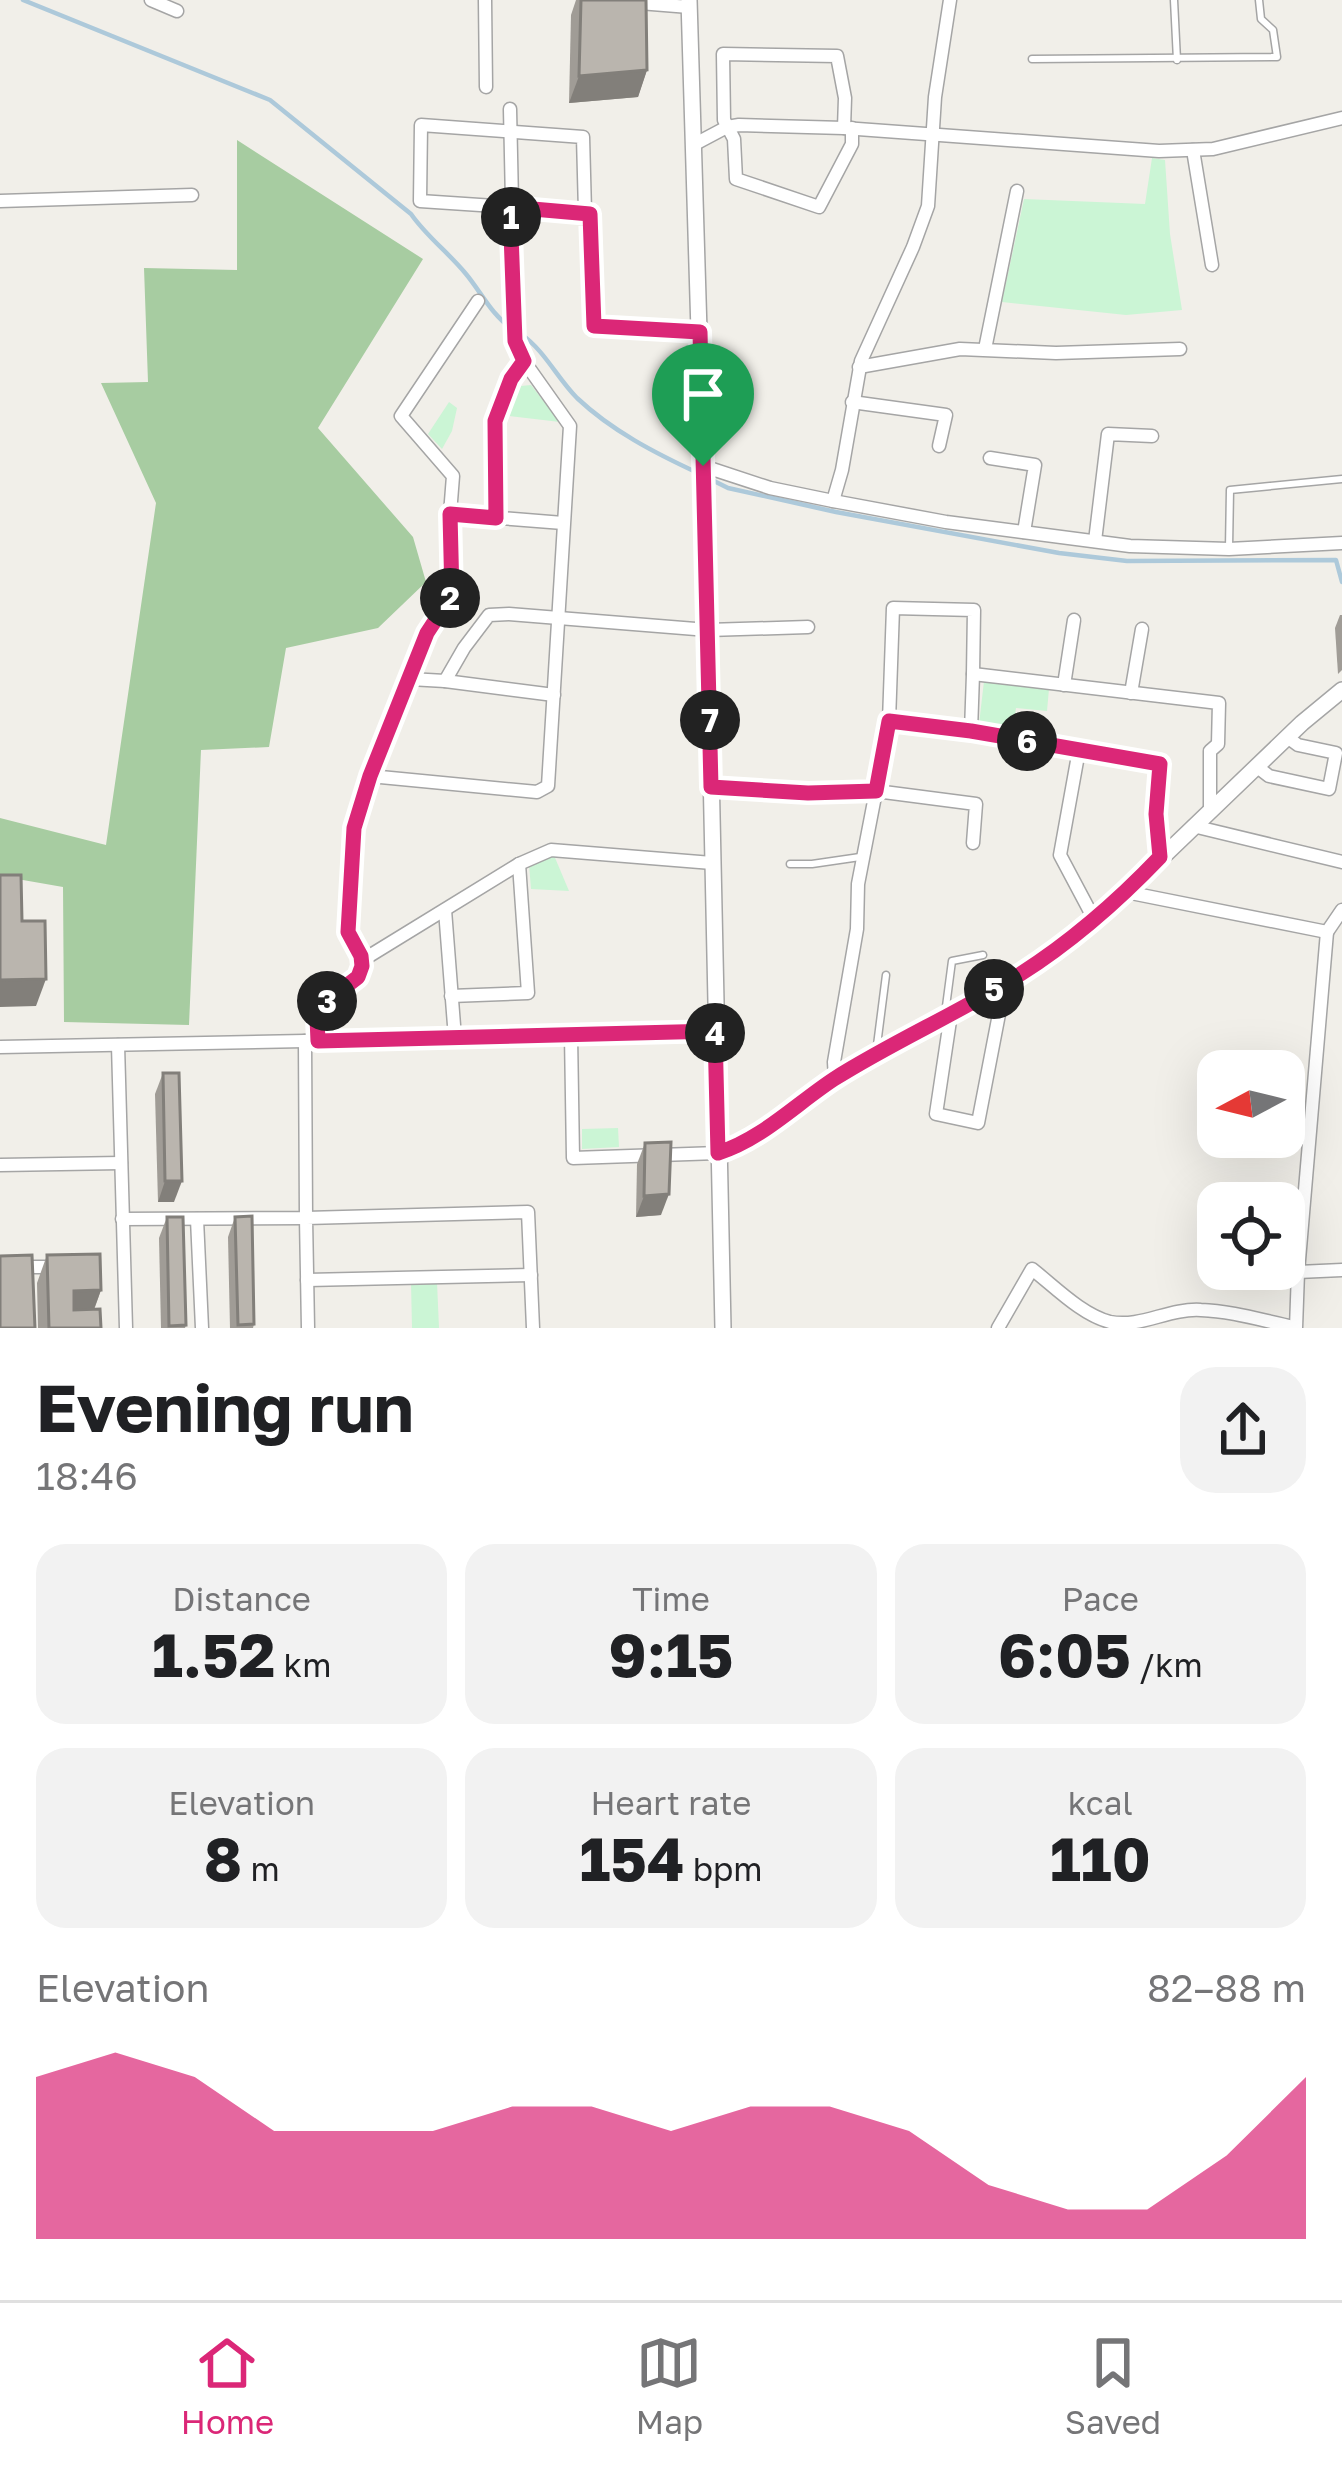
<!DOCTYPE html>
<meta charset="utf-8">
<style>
:root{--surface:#fff;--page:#f2f2f2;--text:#202124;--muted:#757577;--line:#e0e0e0;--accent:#db2777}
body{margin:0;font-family:"Golos Text",sans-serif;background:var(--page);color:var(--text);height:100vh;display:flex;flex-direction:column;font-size:45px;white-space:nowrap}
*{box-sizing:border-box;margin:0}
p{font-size:39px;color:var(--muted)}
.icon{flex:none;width:66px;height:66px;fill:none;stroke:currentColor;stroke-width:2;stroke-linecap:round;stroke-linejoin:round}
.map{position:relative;height:1328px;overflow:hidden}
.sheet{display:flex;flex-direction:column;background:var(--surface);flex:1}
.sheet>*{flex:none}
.needle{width:78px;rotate:263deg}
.buttons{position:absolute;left:1197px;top:1050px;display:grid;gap:24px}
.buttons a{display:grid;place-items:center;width:108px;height:108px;border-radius:24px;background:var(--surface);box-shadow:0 12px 48px #0002;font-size:60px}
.pin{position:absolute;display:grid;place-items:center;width:102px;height:102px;color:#fff;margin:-123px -51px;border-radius:50% 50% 50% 0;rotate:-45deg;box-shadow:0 0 12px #0007}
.pin .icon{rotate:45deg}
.km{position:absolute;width:60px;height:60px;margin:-30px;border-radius:50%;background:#222;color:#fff;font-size:33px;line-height:60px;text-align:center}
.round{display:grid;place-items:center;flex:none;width:126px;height:126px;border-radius:36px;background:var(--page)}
.head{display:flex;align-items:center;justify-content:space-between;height:204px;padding:0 36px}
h1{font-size:66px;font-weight:700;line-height:90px}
.stats{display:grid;grid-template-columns:repeat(3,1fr);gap:18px;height:204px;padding:12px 36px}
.stats div{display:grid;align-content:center;border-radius:30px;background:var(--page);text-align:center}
.stats b{font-size:60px;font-weight:700}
.stats small{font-size:33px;font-weight:400}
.stats p{font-size:33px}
.chart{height:336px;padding:24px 36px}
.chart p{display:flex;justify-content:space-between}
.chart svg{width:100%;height:216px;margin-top:12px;fill:var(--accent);opacity:.7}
.menu{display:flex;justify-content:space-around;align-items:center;height:168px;border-top:3px solid var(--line);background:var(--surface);font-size:33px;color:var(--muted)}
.menu a{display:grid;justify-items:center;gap:6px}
.menu .selected{color:var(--accent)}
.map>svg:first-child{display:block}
.forest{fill:#a7cca1}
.park{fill:#cbf5d5}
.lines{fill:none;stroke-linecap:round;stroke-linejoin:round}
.stream{stroke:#adc9da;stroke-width:4.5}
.service-casing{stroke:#a5a5a5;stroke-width:9}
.minor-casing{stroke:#a5a5a5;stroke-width:15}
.tertiary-casing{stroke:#a5a5a5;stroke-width:18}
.service{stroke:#fff;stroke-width:6}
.minor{stroke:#fff;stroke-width:12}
.tertiary{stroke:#fff;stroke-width:15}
.wall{fill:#a09c96}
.shaded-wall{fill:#827f7a}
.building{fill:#bab5ae;stroke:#827f7a;stroke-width:3}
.route-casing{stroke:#fff;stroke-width:24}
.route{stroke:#db2777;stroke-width:15}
</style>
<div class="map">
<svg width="1342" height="1328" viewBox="0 0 1342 1328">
<rect width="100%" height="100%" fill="#f1efe9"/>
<!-- forest -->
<path class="forest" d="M237 140 423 259 318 428 413 537 426 582 378 628 286 648 269 747 201 750 189 1025 64 1022 63 887 0 876V818L106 845 156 503 101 383 148 382 144 268 237 270Z"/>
<!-- park -->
<g class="park">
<path d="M1152 158 1165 160 1170 234 1182 310 1126 315 1002 302 1024 199 1145 204Z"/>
<path d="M531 385 560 422 509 416 514 394 521 386Z"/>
<path d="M449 402 457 408 452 431 442 449 428 434Z"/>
<path d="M984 681 1049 689 1047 711 1016 708 1013 728 979 724Z"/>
<path d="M553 853 569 891 531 889 529 864Z"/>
<path d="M618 1128 619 1147 582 1149V1129Z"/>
<path d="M437 1282 439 1328H412L411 1283Z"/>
</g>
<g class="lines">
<!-- stream -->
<g class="stream">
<path d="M23 0 270 100 411 214C427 237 449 253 466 274 481 292 491 314 511 328"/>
<path d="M521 334C545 351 557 378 577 398 612 431 655 453 698 473"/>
<path d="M708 478 728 488 836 512 1059 553 1127 561 1336 560 1342 582"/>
</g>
<!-- service casing -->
<g class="service-casing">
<g id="service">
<path d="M1174 0 1177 60"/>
<path d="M1032 59 1277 57 1273 30 1261 19 1259 0"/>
<path d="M1229 548 1230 490 1342 479"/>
<path d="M790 864H812L860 857"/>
<path d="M945 1014 952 961 983 955"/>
<path d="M876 1053 886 975"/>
</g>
</g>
<!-- minor casing -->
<g class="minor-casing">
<g id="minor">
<path d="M151 0 177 11"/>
<path d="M485 0 486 87"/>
<path d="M602 0 689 7"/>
<path d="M844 128 845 98 837 56 723 54 724 120 734 139 736 179 819 207 852 144V128"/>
<path d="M695 144 727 127 739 125 844 128 1159 151 1213 149 1342 118"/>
<path d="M1193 150 1212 265"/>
<path d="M0 201 192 195"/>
<path d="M585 212 420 201 421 125 583 137 585 212 590 214 594 326 699 332"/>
<path d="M478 301 401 416 453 476 450 514 563 523"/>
<path d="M985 349 1017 191"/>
<path d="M859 367 960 349 1056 353 1180 349"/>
<path d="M852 402 946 415 939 446"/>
<path d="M990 458 1035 465 1024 532"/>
<path d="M703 466 770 488 833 501 946 522 1130 546 1229 549 1342 543"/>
<path d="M833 501 842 470 861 361 913 247 928 206 935 97 950 0"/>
<path d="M497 518 495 421 511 379 524 361"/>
<path d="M1095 541 1108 434 1152 436"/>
<path d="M410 679 427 633 452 595 450 514"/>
<path d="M445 681 554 695"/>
<path d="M1064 685 1074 620"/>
<path d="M1131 693 1142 629"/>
<path d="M889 721 893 608 974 610 973 674"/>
<path d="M971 731 973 674 1219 703 1218 744 1210 751V810"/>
<path d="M1079 750 1060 855 1094 919"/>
<path d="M1256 766 1269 776 1329 789 1336 753 1298 745 1287 737"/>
<path d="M370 776 537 792 548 786 570 426 524 361 515 341 510 109"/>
<path d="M711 787 809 793 876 791 889 721 971 731 1160 764 1156 814 1160 857"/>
<path d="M1193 826 1342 862"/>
<path d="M1126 892 1327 932 1342 910"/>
<path d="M445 910 455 1038"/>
<path d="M1327 932 1298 1272 1342 1270"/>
<path d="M361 961 519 864 551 850 712 863"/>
<path d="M451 996 528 993 519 864"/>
<path d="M951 1014 936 1114 978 1123 1005 983"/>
<path d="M571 1035 573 1158 718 1153"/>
<path d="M318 1041 317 1018 327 1001 358 977 362 966 361 956 348 932 354 828 370 776 410 679 445 681 464 648 489 615 509 614 708 630 808 627"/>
<path d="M118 1045 126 1328"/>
<path d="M0 1047 305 1041"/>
<path d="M835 1079 834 1062 857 929 858 884 876 791 976 804 973 843"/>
<path d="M0 1165 121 1163"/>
<path d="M122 1219 306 1218 305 1041 715 1031"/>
<path d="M197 1219 202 1328"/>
<path d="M0 1267H57"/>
<path d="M307 1280 531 1275"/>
<path d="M308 1328 306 1218 528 1212 533 1328"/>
<path d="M998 1328 1032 1269C1055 1287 1082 1315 1110 1322 1142 1328 1168 1308 1201 1310 1232 1311 1264 1321 1294 1327"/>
<path d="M1296 1328 1298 1272"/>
</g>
</g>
<!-- tertiary casing -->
<g class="tertiary-casing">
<g id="tertiary">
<path d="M689 0 708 630 723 1328"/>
<path d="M718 1153 748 1141 835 1079 1014 978 1052 953 1126 892 1302 723 1342 690"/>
</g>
</g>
<!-- service -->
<use href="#service" class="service"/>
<!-- minor -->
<use href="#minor" class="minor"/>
<!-- tertiary -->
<use href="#tertiary" class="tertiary"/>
</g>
<!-- wall -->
<g class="wall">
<path d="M576 0H646L647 70 638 97 569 103 571 15Z"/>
<path d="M1340 615H1342V670L1338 674 1335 628Z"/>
<path d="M163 1073 174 1202H158L155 1094Z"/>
<path d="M645 1143 661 1215 636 1217 637 1164Z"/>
<path d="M167 1217 186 1325 185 1328H161L159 1238Z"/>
<path d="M235 1217 254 1324 253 1328H230L228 1237Z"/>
<path d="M47 1255 101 1290 94 1310 101 1328H38L37 1283Z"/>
</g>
<!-- shaded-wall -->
<g class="shaded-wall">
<path d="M647 70 638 97 569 103 579 76Z"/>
<path d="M46 979 36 1006 0 1007V980Z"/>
<path d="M165 1181H182L174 1202H158Z"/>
<path d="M669 1194 661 1215 636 1217 644 1196Z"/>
<path d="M101 1290 91 1317 64 1318 74 1291Z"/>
</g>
<!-- building -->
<g class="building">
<path d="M581 0H646L647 70 579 76Z"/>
<path d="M0 875H21L22 921H45L46 979 0 980Z"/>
<path d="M163 1073H179L182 1181H165Z"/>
<path d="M671 1142 669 1194 644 1196 645 1143Z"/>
<path d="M252 1216 254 1324 238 1325 235 1217Z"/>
<path d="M167 1217H183L186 1325 169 1326Z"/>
<path d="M100 1254 101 1290 74 1291V1310L100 1309 101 1328H49L47 1255Z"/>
<path d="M32 1255 35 1328H0V1256Z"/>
</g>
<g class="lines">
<!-- route casing -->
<g class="route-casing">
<path id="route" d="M510 207 590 214 594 326 700 332 711 787 808 793 876 791 889 721 971 731 1160 764 1156 814 1160 857C1117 902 1071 942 1019 975 959 1013 894 1041 834 1079 796 1104 762 1139 718 1153L715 1031 318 1041 317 1018 327 1001 358 977 362 966 361 956 348 932 354 828 370 776 427 633 452 595 450 514 496 518 495 421 511 379 524 361 515 341Z"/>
</g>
<!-- route -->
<use href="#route" class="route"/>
</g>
</svg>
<div class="buttons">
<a><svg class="needle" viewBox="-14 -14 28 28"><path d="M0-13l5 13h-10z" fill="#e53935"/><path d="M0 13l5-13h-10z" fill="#757577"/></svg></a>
<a><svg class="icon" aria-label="locate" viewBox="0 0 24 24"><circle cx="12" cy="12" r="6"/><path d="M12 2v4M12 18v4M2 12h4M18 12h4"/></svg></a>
</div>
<div class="pin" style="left:703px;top:466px;background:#1e9e55"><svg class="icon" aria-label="arrive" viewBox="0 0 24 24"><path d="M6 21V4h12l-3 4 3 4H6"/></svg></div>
<b class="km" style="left:511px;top:217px">1</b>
<b class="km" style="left:450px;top:598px">2</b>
<b class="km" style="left:327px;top:1001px">3</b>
<b class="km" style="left:715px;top:1033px">4</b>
<b class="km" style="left:994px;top:989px">5</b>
<b class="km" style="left:1027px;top:741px">6</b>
<b class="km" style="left:710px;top:720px">7</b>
</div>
<section class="sheet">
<div class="head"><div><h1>Evening run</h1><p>18:46</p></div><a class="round"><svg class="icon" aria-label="share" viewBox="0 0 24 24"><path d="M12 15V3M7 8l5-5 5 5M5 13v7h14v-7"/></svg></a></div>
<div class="stats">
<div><p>Distance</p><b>1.52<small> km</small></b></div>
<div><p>Time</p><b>9:15</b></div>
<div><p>Pace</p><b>6:05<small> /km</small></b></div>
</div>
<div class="stats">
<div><p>Elevation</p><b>8<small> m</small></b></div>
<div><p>Heart rate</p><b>154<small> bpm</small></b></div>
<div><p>kcal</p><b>110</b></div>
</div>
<div class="chart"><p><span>Elevation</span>82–88 m</p>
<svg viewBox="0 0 160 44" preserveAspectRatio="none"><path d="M0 44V11L10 6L20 11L30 22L40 22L50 22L60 17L70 17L80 22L90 17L100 17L110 22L120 33L130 38L140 38L150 27L160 11V44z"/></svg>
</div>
</section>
<nav class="menu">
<a class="selected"><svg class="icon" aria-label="home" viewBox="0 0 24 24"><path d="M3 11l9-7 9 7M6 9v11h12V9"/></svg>Home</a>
<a><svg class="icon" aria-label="map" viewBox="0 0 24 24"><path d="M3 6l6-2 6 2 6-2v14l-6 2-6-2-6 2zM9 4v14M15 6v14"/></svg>Map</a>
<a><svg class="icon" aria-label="saved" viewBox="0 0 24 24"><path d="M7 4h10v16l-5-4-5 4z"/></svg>Saved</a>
</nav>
